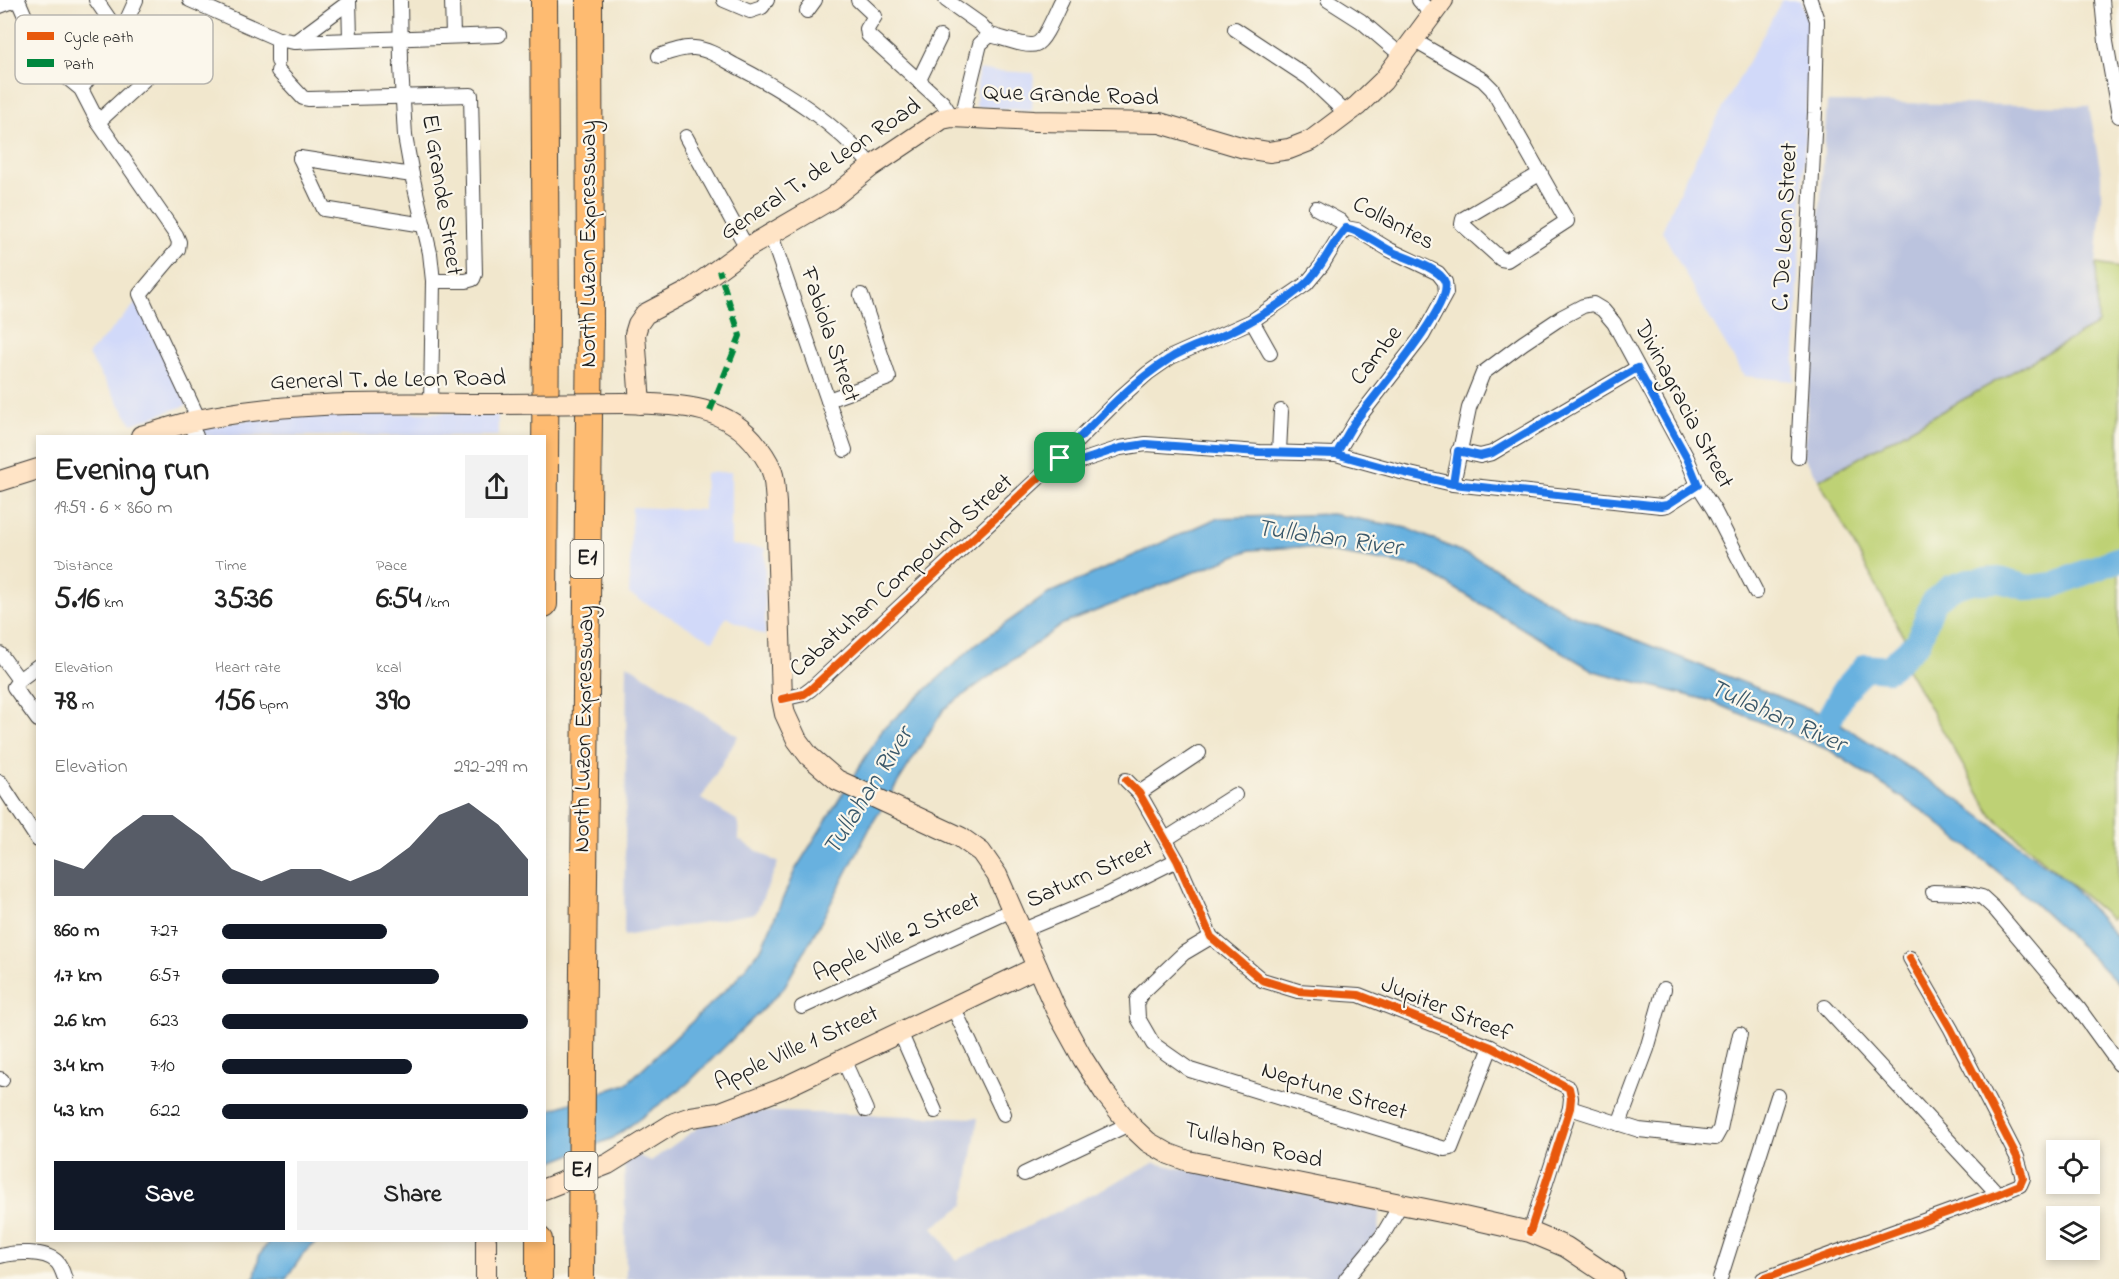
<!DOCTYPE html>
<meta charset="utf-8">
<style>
:root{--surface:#fff;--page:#f2f2f2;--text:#222;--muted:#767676;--accent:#111827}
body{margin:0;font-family:"Indie Flower",sans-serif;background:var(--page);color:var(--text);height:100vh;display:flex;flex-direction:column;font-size:22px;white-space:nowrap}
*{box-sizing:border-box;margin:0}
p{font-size:20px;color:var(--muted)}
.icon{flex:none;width:33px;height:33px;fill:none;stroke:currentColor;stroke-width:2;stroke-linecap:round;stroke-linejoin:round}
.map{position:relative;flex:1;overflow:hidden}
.drawer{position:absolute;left:36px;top:435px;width:510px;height:807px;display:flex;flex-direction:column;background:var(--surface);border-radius:0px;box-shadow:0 3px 9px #0003}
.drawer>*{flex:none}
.tools{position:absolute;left:2046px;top:1140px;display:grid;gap:12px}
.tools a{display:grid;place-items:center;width:54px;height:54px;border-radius:0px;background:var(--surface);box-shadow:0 3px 9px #0003;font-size:30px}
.pin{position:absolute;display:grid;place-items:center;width:51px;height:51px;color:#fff;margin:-26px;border-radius:12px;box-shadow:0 3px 9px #0006}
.round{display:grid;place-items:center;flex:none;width:63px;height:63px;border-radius:0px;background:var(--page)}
.overview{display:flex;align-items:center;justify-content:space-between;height:102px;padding:0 18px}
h1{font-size:33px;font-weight:800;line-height:45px}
.stats{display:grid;grid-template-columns:repeat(3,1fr);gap:9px;height:102px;padding:6px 18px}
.stats div{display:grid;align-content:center}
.stats b{font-size:30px;font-weight:800}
.stats small{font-size:16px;font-weight:400}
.stats p{font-size:16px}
.chart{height:168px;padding:12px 18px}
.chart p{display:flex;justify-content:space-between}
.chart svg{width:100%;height:108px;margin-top:6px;fill:var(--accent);opacity:.7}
.cta{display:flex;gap:12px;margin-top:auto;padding:12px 18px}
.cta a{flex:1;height:69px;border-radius:0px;background:var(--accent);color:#fff;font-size:24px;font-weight:800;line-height:69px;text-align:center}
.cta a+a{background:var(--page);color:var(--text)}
ul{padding:0 18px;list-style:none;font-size:20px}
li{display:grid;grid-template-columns:96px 72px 1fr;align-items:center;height:45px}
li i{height:15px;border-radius:8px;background:var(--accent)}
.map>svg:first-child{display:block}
.built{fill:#d1d9f9}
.industrial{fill:#bbc3de}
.green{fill:#bed175;stroke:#6d7648;stroke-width:1.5}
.water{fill:#67b1df;stroke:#42667e;stroke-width:1.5}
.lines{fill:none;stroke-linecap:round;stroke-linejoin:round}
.river{stroke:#67b1df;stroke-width:26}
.street-casing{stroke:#3c3a37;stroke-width:16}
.secondary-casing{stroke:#3c3a37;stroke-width:22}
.highway-casing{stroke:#3c3a37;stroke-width:28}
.street{stroke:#fff;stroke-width:14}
.secondary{stroke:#ffe4c6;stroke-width:20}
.highway{stroke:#febb71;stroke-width:26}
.secondary-bridge-casing{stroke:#3c3a37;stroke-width:22;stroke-linecap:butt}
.highway-bridge-casing{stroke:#3c3a37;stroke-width:28;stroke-linecap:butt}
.secondary-bridge{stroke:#ffe4c6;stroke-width:20}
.highway-bridge{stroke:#febb71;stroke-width:26}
.quiet{stroke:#00873e;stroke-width:6;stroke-dasharray:12 6;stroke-linecap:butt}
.cycleway-casing{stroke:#fbf7ec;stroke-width:11}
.cycleway{stroke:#e8590c;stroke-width:8}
.route-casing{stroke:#fff;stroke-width:12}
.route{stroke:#1a73e8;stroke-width:8}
.labels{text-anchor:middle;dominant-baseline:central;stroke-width:4.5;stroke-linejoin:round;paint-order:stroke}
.shield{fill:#fbf7ec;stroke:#5f5e5a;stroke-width:1.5}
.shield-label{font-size:22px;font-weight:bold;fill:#1c1c1c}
.street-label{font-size:24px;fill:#1c1c1c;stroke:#fbf7ec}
.water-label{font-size:26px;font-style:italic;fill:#3a586a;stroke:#fbf7ec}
.key{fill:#fbf7ec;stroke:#b8b5ae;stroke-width:1.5}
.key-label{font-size:16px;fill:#1c1c1c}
</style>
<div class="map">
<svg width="2119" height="1279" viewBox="0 0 2119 1279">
<rect width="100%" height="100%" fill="#fbf7ec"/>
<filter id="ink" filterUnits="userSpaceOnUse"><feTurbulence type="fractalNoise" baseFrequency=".0167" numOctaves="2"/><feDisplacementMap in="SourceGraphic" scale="12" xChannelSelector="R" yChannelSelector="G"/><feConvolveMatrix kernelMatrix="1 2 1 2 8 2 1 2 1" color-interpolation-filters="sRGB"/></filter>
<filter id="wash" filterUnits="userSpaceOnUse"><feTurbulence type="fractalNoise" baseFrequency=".008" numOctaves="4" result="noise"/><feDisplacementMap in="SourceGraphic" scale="24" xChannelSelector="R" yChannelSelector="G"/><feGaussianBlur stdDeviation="1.35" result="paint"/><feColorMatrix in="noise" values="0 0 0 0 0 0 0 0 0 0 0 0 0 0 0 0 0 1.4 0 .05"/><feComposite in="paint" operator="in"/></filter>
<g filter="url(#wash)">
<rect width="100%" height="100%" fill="#f1e7cd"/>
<!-- built -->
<g class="built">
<path d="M1782 0H1800L1810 26 1794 381 1744 376 1702 305 1662 231 1687 174Z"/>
<path d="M978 70 1034 73 1032 110 976 107Z"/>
<path d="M138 301 187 405 132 424 88 355Z"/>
<path d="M498 412V436H199L196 430 251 419 306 414Z"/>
<path d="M731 472V545L765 548V636L726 617 713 641 629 594 632 507 704 510 705 473Z"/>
</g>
<!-- industrial -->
<g class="industrial">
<path d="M1827 102 2089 106 2101 174V205L2096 264 2098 324 1819 480 1804 457Z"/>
<path d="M627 664 738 736 701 799 738 821 739 840 778 863 756 913 624 936Z"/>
<path d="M742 1111 978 1118 964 1205 933 1227 956 1260 991 1245 1154 1163 1380 1210 1379 1233 1340 1279H626L624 1150 651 1161 703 1124 726 1121Z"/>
</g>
<!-- green -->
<g class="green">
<path d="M2096 264 2119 268V555L2062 576 2034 583 1989 568 1944 582 1930 593 1916 618 1914 631 1907 643 1819 480 2098 324Z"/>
<path d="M2119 569V913L2111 919 1992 816 1905 665 1924 642 1933 612 1953 593 1990 584 2024 596 2052 592Z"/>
</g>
<!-- water -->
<g class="water">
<path d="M1332 514 1407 528 1482 561 1568 613 1830 717 1953 796 2066 880 2119 939V985L2085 950 2013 884 1923 811 1831 751 1710 701 1594 671 1419 567 1300 547 1250 550 1063 624 944 709 873 822 821 922 783 989 686 1085 613 1138 545 1165 544 1112 626 1084 734 982 762 947 795 870 883 729 976 644 1048 594 1217 518Z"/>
<path d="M269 1241V1240L318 1241 304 1253 286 1279H252L255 1276 259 1256Z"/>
</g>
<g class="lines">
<!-- river -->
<path class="river" d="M1822 732 1844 691 1865 667 1888 669 1918 642 1933 602 1950 588 1968 582 1999 580 2029 588 2053 585 2119 559"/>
</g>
</g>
<g filter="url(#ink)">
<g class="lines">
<!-- street casing -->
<g class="street-casing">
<g id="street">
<path d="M18 0 41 53 54 67 81 89 98 122 176 235 179 242 178 249 140 294 199 420"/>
<path d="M96 0 120 35"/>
<path d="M190 0 278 39 295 42 499 35"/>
<path d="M349 0 350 39"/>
<path d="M400 0 401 61"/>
<path d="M452 0 453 36"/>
<path d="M724 0 750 11 762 7 767 0"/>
<path d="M858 0 875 16 867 29 868 35 943 103 952 117"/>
<path d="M946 0 980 24 990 35"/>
<path d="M1328 0 1361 21 1402 56"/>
<path d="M1419 0 1431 14"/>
<path d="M2102 0 2106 42 2119 116"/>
<path d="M0 6 16 0"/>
<path d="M807 11 815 0"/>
<path d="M1235 29 1309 78 1348 115"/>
<path d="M278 39V61"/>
<path d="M1413 40 1483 80 1492 89 1567 221 1507 260 1501 259 1462 224 1463 219 1541 173"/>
<path d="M295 42 349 2"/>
<path d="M659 56C670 52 682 47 694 48 709 49 723 59 736 66 787 92 834 122 872 166"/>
<path d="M401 66 405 136 412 175 430 253 433 281 431 404"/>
<path d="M278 71 303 98 308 99 471 95 475 274 473 279 466 281H433"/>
<path d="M919 80 940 37"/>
<path d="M81 89 120 35 136 0"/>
<path d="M962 117 980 44 990 35C1001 37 1027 48 1036 44 1045 41 1057 9 1062 0"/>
<path d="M98 122 185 42"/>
<path d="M686 137 747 248"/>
<path d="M300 158 324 209 424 225"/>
<path d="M300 158 412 175"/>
<path d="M1316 208 1340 221 1346 228 1357 230 1390 250 1438 273 1445 282 1446 293 1423 335 1356 421 1336 454"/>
<path d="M771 235 845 450"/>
<path d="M1252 321 1270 353"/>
<path d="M828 400 889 378 861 295"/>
<path d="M188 422 196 436"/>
<path d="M1458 451 1480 456 1492 453 1637 368"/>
<path d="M1279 452 1281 411"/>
<path d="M1798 457 1815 113 1817 20 1810 0"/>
<path d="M1060 458 1067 461H1081L1120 448 1146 444 1259 452 1336 454 1401 472 1453 484 1661 506 1667 505 1698 485"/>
<path d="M1453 484 1469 408 1483 373 1523 343 1562 317 1583 306 1593 304 1603 310 1614 323 1687 458 1698 485 1714 510 1756 592"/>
<path d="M0 654 19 680"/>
<path d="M38 666 19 680 14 687 38 720"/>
<path d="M782 699 804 694 811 689 1060 458 1122 396 1148 373 1171 357 1252 321 1306 284 1322 265 1340 235 1346 228"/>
<path d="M1126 780 1139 793 1177 860 1211 937 1262 980 1298 991 1359 995 1491 1047 1569 1088 1571 1098 1570 1108 1530 1232"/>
<path d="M0 782 38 840"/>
<path d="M1139 793 1199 753"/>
<path d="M1166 839 1235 795"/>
<path d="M1933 892 1965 893 1982 897 1994 908 2079 1009 2119 1064"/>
<path d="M1021 931 1105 896 1177 860"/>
<path d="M1211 937 1184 953 1142 993 1137 1000 1138 1018 1153 1044 1190 1070 1445 1149 1451 1148 1491 1047"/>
<path d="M802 1007 1012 910"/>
<path d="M953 1007 1004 1114"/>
<path d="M1825 1007 1998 1194"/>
<path d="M900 1032 935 1111"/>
<path d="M843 1059 866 1110"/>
<path d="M0 1079 2 1080"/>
<path d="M1570 1108 1639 1130 1715 1138 1720 1129 1740 1034"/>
<path d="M1619 1124 1647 1049 1664 989"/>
<path d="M1024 1174 1129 1124"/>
<path d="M0 1256C14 1252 45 1250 57 1262 61 1266 63 1273 65 1279"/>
<path d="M1346 1279 1382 1236 1401 1204"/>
<path d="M1720 1279 1778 1096"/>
<path d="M1763 1279 1998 1194 2020 1185 2023 1178 2017 1157 1951 1029 1910 958"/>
</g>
</g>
<!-- secondary casing -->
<g class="secondary-casing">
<g id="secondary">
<path d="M623 403C673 405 725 402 758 447 764 455 771 465 773 475 775 484 775 494 776 503L782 699 785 714 797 740 809 756 837 780 960 837 981 852 997 875 1056 1010 1083 1059 1104 1092 1129 1124 1148 1142 1169 1154 1188 1161 1455 1215 1530 1232 1566 1247 1614 1279"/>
<path d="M640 404 635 334 638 324 645 314 687 292 747 248 831 199 872 166 942 119 952 117 1034 121 1160 123 1244 148 1269 152 1289 149 1312 140 1357 106 1383 81 1443 0"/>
<path d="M141 436C160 431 178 424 198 420 296 399 398 404 498 404"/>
<path d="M0 481 38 469"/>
<path d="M544 1189 608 1164 674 1123 691 1117 718 1113 781 1089 1037 967"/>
<path d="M486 1279V1240"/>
</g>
</g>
<!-- highway casing -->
<g class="highway-casing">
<g id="highway">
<path d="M544 0 546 319 544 604"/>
<path d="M582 1063 590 324 589 0"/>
<path d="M539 1279V1240"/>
</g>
</g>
<!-- street -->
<use href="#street" class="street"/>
<!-- secondary -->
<use href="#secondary" class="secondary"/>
<!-- highway -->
<use href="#highway" class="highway"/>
<!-- secondary-bridge casing -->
<g class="secondary-bridge-casing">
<path id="secondary-bridge" d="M498 404 623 403"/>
</g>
<!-- highway-bridge casing -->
<g class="highway-bridge-casing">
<path id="highway-bridge" d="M581 1279 582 1063"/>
</g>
<!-- secondary-bridge -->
<use href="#secondary-bridge" class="secondary-bridge"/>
<!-- highway-bridge -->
<use href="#highway-bridge" class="highway-bridge"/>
<!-- quiet -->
<path class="quiet" d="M710 411 740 336 719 270"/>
<!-- cycleway casing -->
<g class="cycleway-casing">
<g id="cycleway">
<path d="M1060 458 1067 461H1081L1120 448 1146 444 1259 452 1336 454 1401 472 1453 484 1661 506 1667 505 1698 485"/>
<path d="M782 699 804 694 811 689 1060 458 1122 396 1148 373 1171 357 1252 321 1306 284 1322 265 1340 235 1346 228"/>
<path d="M1126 780 1139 793 1177 860 1211 937 1262 980 1298 991 1359 995 1491 1047 1569 1088 1571 1098 1570 1108 1530 1232"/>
<path d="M1763 1279 1998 1194 2020 1185 2023 1178 2017 1157 1951 1029 1910 958"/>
</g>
</g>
<!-- cycleway -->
<use href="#cycleway" class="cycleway"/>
</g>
</g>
<g class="lines" filter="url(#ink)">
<!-- route casing -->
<g class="route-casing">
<path id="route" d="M1060 458 1067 461H1081L1120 448 1146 444 1259 452 1336 454 1401 472 1453 484 1661 506 1667 505 1698 485 1687 458 1637 368 1492 453 1480 456 1458 451 1453 484 1401 472 1336 454C1343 443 1349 430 1357 419 1373 397 1453 305 1445 282 1441 269 1407 258 1395 253 1378 245 1364 232 1346 228 1330 245 1323 268 1305 284 1287 301 1251 322 1228 333 1209 342 1187 347 1169 359 1128 385 1094 423 1060 458"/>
</g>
<!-- route -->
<use href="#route" class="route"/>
</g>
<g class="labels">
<!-- shield labels -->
<g class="shield">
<rect x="570.5" y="540" width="33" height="38" rx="4.5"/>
<rect x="564.5" y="1152" width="33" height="38" rx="4.5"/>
</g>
<g class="shield-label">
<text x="587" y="559">E1</text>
<text x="581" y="1171">E1</text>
</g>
<!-- street labels -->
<g class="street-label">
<text transform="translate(1071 96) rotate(2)">Que Grande Road</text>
<text transform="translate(821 170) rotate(-34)">General T. de Leon Road</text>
<text transform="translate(441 195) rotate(81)">El Grande Street</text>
<text transform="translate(1393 224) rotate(28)">Collantes</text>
<text transform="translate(1786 227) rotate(-87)">C. De Leon Street</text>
<text transform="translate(589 244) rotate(-90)">North Luzon Expressway</text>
<text transform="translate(829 335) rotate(71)">Fabiola Street</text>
<text transform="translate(1377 356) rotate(-52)">Cambe</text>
<text transform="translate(388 381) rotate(-1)">General T. de Leon Road</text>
<text transform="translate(1683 405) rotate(62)">Divinagracia Street</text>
<text transform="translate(902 576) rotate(-42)">Cabatuhan Compound Street</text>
<text transform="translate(585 729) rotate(-89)">North Luzon Expressway</text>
<text transform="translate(1090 875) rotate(-24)">Saturn Street</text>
<text transform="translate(897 938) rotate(-25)">Apple Ville 2 Street</text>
<text transform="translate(1446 1010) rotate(22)">Jupiter Streef</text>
<text transform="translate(797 1049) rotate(-24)">Apple Ville 1 Street</text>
<text transform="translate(1334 1092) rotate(17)">Neptune Street</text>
<text transform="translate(1253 1146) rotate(13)">Tullahan Road</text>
</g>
<!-- water labels -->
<g class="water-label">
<text transform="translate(1329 539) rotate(8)">Tullahan River</text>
<text transform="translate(1777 717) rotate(24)">Tullahan River</text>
<text transform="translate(869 792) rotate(-58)">Tullahan River</text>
</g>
</g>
<!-- legend -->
<rect x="15" y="15" width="198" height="69" rx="9" class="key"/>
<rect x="27" y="32" width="27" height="8" fill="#e8590c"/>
<rect x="27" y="59" width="27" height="8" fill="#00873e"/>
<g class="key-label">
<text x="64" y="42">Cycle path</text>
<text x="64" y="69">Path</text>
</g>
</svg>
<div class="tools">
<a><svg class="icon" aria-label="locate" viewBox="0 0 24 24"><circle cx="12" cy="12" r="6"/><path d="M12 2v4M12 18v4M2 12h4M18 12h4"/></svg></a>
<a><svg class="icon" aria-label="layers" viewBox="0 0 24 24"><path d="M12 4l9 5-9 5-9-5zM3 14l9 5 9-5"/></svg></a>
</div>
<div class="pin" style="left:1060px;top:458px;background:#1e9e55"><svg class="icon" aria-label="arrive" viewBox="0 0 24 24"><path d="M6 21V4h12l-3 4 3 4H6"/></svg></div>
<section class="drawer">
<div class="overview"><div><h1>Evening run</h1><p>19:59 · 6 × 860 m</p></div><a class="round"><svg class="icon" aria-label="share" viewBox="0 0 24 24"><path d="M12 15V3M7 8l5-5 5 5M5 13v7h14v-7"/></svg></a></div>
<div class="stats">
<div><p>Distance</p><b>5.16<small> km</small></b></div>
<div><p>Time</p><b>35:36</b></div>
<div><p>Pace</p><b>6:54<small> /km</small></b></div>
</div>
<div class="stats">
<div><p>Elevation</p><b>78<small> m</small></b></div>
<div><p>Heart rate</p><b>156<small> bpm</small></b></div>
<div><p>kcal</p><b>390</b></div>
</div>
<div class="chart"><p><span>Elevation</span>292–299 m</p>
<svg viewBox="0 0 160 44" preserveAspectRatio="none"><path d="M0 44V29L10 33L20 20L30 11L40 11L50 20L60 33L70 38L80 33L90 33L100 38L110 33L120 24L130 11L140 6L150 15L160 29V44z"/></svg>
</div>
<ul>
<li><b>860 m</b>7:27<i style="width:54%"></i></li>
<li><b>1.7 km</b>6:57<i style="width:71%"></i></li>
<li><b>2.6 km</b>6:23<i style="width:100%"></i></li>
<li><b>3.4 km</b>7:10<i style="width:62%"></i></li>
<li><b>4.3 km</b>6:22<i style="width:100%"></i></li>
</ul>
<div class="cta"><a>Save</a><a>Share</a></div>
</section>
</div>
